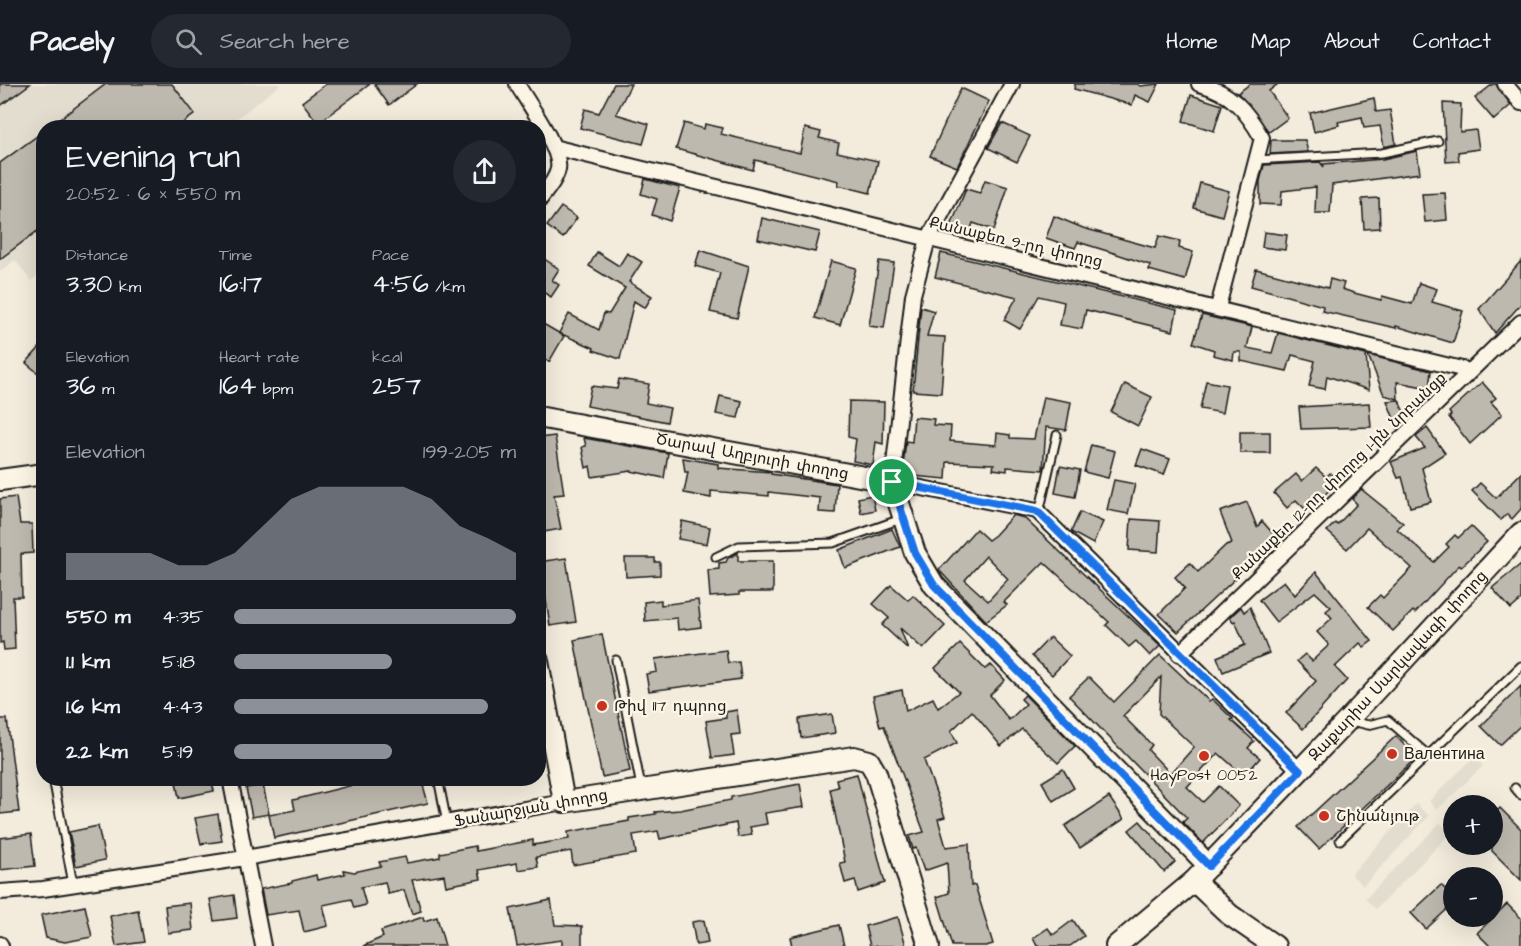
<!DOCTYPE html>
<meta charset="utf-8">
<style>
:root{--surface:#171b24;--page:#242831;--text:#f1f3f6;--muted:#9ea1a6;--line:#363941;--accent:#8c9099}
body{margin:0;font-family:"Architects Daughter","Noto Sans Armenian",sans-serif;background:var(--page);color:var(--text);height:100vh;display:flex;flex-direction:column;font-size:22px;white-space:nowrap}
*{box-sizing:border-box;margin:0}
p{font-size:20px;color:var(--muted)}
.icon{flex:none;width:33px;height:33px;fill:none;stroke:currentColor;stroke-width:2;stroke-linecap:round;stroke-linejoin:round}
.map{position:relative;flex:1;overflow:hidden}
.details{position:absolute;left:36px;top:36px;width:510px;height:666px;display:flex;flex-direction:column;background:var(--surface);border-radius:24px;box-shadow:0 6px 24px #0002}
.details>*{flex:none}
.controls{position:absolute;left:1443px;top:711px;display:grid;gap:12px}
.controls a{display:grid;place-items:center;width:60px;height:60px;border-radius:50%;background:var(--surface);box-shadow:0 6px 24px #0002;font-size:30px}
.pin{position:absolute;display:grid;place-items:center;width:51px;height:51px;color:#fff;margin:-26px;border:3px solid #fff;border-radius:50%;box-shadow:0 2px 6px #0007}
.round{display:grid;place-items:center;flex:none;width:63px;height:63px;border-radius:32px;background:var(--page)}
.headline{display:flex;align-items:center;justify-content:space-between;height:102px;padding:0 30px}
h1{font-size:33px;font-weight:600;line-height:45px}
.stats{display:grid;grid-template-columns:repeat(3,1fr);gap:9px;height:102px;padding:6px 30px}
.stats div{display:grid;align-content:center}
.stats b{font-size:26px;font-weight:600}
.stats small{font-size:16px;font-weight:400}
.stats p{font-size:16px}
.chart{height:168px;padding:12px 30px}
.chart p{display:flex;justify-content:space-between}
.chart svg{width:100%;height:108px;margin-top:6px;fill:var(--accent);opacity:.7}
ul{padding:0 30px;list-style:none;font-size:20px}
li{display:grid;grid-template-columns:96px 72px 1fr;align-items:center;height:45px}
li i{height:15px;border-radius:8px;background:var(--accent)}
header{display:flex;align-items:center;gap:36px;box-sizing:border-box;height:84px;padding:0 30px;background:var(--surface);border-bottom:2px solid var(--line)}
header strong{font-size:28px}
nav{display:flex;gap:33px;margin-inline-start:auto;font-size:21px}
.search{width:420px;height:54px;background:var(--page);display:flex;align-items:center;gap:15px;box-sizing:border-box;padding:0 21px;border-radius:33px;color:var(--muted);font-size:22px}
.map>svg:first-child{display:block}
.built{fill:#e3ddcf}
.building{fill:#beb9ae;stroke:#1c1c1c;stroke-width:1.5;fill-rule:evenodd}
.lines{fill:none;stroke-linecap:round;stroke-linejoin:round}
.lane-casing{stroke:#1c1c1c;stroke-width:11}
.street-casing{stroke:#1c1c1c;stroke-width:18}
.secondary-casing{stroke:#1c1c1c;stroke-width:24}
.lane{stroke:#fcf5e5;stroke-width:7}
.street{stroke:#fcf5e5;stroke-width:14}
.secondary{stroke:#fcf5e5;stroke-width:20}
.route-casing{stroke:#fff;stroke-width:12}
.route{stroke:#1a73e8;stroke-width:8}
.poi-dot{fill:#c8321e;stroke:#fcf5e5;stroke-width:2}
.labels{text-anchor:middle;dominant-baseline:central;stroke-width:4.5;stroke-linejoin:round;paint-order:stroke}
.street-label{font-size:16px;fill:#1c1c1c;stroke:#fcf5e5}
.poi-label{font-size:16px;fill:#1c1c1c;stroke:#fcf5e5;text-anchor:start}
</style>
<header>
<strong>Pacely</strong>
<div class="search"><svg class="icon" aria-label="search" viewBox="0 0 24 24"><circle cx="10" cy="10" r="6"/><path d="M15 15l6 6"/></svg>Search here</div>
<nav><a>Home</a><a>Map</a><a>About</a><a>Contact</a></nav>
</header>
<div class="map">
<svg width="1521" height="862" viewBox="0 0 1521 862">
<rect width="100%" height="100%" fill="#f3ecdd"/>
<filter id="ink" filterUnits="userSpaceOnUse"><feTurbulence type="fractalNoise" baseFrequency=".0167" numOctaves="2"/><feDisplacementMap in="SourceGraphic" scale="12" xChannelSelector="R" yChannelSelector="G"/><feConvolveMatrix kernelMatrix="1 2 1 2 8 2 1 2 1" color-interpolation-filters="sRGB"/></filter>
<g filter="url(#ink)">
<!-- built -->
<g class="built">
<path d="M0 0H281L226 43 44 44 43 187 31 197 15 176 0 188Z"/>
<path d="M1474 673 1483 682 1437 726 1429 717Z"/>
<path d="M1416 720 1429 732 1363 802 1351 790Z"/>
<path d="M1440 739 1451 749 1376 825 1365 815Z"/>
</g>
<!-- building -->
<g class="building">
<path d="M0 0H30L0 22Z"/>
<path d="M106 0H172L195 30 176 44H48Z"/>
<path d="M326 0H370L318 39 302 18Z"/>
<path d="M374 0H417L389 21Z"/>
<path d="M614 0H631L616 30 649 40 643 60 580 44 585 25 599 29Z"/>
<path d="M1075 0H1138L1140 2 1159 0 1150 18 1135 11 1132 21 1074 5Z"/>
<path d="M1250 0H1278L1269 7 1288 34 1269 48 1238 9Z"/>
<path d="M1493 0H1496L1511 21 1494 36 1475 14Z"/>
<path d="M961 4 989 17 957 83 930 72Z"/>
<path d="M1191 11 1222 21 1214 47 1183 37Z"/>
<path d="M1374 14 1376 28 1390 26 1396 60 1384 63 1380 42 1364 44 1362 33 1338 38 1339 41 1314 48 1310 29Z"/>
<path d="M1443 19 1461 20 1460 48 1476 46 1479 65 1458 68 1459 77 1446 78Z"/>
<path d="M684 39 704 45 705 40 723 44 721 50 800 69 805 44 821 48 819 54 839 59 837 68 878 77 870 109 838 101 839 97 755 76 753 86 676 65Z"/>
<path d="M1002 39 1030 52 1017 78 988 64Z"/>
<path d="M44 47V142L0 175V79Z"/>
<path d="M1271 56H1305L1308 68 1270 70Z"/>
<path d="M1417 67 1420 89 1332 101 1330 129H1315L1316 103 1282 107 1281 121 1260 120V97L1264 81 1320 78 1324 83 1323 80 1383 75Z"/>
<path d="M645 95 680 104 670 137 652 131 657 115 641 110Z"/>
<path d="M985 96 1008 103 994 146 973 139 970 148 951 142 966 105 980 109Z"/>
<path d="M1200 99 1229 107 1222 132 1194 124Z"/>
<path d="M1445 109 1447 136 1425 138 1422 110Z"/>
<path d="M1379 114 1380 144 1364 145 1362 115Z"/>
<path d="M561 123 577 134 563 154 547 142Z"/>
<path d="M1054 132 1083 144 1155 164 1159 152 1180 157 1179 164 1193 168 1185 196 1149 186 1150 181 1117 170 1078 158 1075 164 1046 154Z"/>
<path d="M762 134 820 148 815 168 758 155Z"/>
<path d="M1264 148 1287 151 1285 166 1262 163Z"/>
<path d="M700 166 749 182 737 234 710 228 720 189 695 182Z"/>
<path d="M597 168 619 182 627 169 642 178 629 198 652 212 645 224 634 217 620 275 593 266 594 264 559 249 569 230 599 246 604 229 609 230 625 204 589 182Z"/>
<path d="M941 169 1177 226 1173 247 1086 226 1082 245 1060 241 1064 218 1039 212 1020 245 1004 236 1017 213 935 193Z"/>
<path d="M543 174 559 185 552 196 559 201 551 213 538 205V181Z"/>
<path d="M831 177 856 184 840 241 815 234Z"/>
<path d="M879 177 894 179 884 244 869 242Z"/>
<path d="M1521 177V220L1495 249 1479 225Z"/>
<path d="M1256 185 1328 204 1330 195 1344 199 1342 205 1354 209 1381 216 1382 212 1412 220 1419 199 1437 205 1432 218 1463 227 1453 259 1396 242V244L1322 227 1323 222 1251 202Z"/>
<path d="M921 223 934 227 927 252 945 253 941 309 913 307Z"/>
<path d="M1202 231 1252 243 1247 264 1272 269 1278 249 1366 271 1369 306 1327 292 1325 305 1309 302 1315 277 1292 271 1287 287 1241 277V268H1234L1233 276 1213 271 1214 266 1193 259Z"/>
<path d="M538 237 564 252 549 278 538 272Z"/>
<path d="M44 259V294L26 279Z"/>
<path d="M1368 271 1431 287 1429 304 1397 298 1398 315 1384 311Z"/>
<path d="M619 295 649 300 646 319 670 324 667 338 587 322 591 302 617 305Z"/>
<path d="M1206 297 1227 301 1222 329 1200 325Z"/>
<path d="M1482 298 1496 314 1491 318 1502 330 1470 360 1449 333 1451 331 1449 328Z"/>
<path d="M1125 300 1152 313 1138 342 1111 328Z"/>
<path d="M720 312 742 317 738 334 716 330Z"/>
<path d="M1043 313 1071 318 1066 346 1046 343 1043 386 1007 383V387L993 385 994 380 947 378 946 395 902 391 906 357 912 358 914 333 934 335 933 341 951 342 950 357 996 361 997 349 1010 351V354L1034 355Z"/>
<path d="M1399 316 1407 336 1398 345 1387 317Z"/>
<path d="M849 317 884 318 883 360 876 358 873 381 853 377 856 355 848 353Z"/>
<path d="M1369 319 1371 343 1301 345 1299 323Z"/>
<path d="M1427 344 1445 369 1422 384 1431 418 1410 423 1402 393 1398 394 1391 378 1425 364 1416 353Z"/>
<rect x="1240" y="348" width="30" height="21"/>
<path d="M555 352 564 410 554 411 561 445 538 449V354Z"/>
<path d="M584 354 668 369 664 394 631 387 592 393 590 382 586 384 582 363 586 362Z"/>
<path d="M1091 361 1115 367 1108 394 1084 388Z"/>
<path d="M1142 365 1170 375 1164 391 1136 381Z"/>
<path d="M683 374 718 380V384L771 388V390L837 400 835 429 819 428 820 414 769 408V412L711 407V414L684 409 688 388H685Z"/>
<path d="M1060 382 1080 386 1075 413 1055 409Z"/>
<path d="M1316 384 1326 393 1330 389 1338 398 1307 427 1296 416 1287 424 1274 409 1296 390 1302 397Z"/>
<path d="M1521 389V425L1512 435 1507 430 1501 436 1472 407 1480 399 1496 414Z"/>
<path d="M1114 396 1135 400 1128 430 1107 426Z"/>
<path d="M1361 405 1403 439 1397 445 1434 478 1449 463 1446 460 1455 451 1458 454 1471 442 1487 458 1461 483 1459 481 1415 529 1413 527 1393 547 1368 523 1380 511 1383 514 1412 484 1367 444 1347 465 1327 447 1335 439 1337 441 1357 420 1352 415Z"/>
<path d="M872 411 875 426 861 429 858 414Z"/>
<path d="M16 413 20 440H32L33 469 21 470 22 513H13L15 565 4 566 3 558 0 559V415Z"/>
<path d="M1247 418 1257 443 1262 437 1276 453 1239 490 1234 486 1237 493 1178 548 1159 530 1185 504 1175 493 1190 479 1198 488 1226 461 1232 459 1220 428Z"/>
<path d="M1080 428 1103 438 1093 460 1071 448Z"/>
<path d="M1013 431 1024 434 1160 562 1150 572 1136 557 1129 563 1106 541 1109 538 1044 478 1004 518 1007 521 986 537 939 486 976 445 988 456 995 451ZM986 472 1008 495 988 517 965 496Z"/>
<path d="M1131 435 1160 437 1158 468 1129 466Z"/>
<path d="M682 437 710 443 707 460 678 455Z"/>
<path d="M892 445 900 463 845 484 839 466Z"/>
<path d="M738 469V477H773V508H739V511L710 513 708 486 719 485V479L726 478 728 474Z"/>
<path d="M566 474 576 538 550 542 544 503 538 504V478Z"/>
<path d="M625 474H655V478H660V491L626 493Z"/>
<path d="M1521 480V516L1511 525 1492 504Z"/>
<path d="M1316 488 1372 557 1364 563 1360 559 1335 583 1347 596 1303 645 1286 629 1316 597 1297 577 1305 570 1312 577 1329 561 1317 548 1332 534 1326 527 1331 523 1315 508 1276 538 1259 516 1284 497 1295 511Z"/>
<path d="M891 501 908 516 913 511 945 542 923 565 900 544 908 565 882 541 889 534 873 520Z"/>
<path d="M661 516V521L698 516 701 543 678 546 677 534 645 537 644 518Z"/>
<path d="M1241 523 1244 528 1250 523 1269 569 1223 588 1217 573 1245 561 1235 537 1233 538 1230 533Z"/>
<path d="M602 550 630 687 602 693 574 556Z"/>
<path d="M1050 553 1070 572 1052 591 1032 572Z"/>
<path d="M960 560 985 585 991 581 1005 596 990 611 1009 636 1026 620 1021 615 1025 611 1075 662 1058 679 1022 645 1001 662 972 627 951 647 957 659 924 676 945 733 938 735 946 763 969 760 971 802 975 801 993 860 986 862H952L937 813 949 809 947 779 924 787 916 764 913 765 909 752 924 748 884 642 880 643 873 612 902 606 906 627 933 614 938 624 959 608 935 584Z"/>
<path d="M726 566 728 579 739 578 741 595 649 607 646 590 657 588 655 575Z"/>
<path d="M1160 571 1209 617 1212 615 1233 635 1231 636 1254 657 1248 664 1260 674 1244 692 1218 669 1187 703 1203 718 1219 702 1239 722 1203 759 1183 738 1187 734 1069 612 1089 593 1114 618ZM1161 593 1159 630 1194 663 1172 688 1168 687 1148 666 1152 661 1123 632Z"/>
<path d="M1521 602V641L1500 661 1481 642Z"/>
<path d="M737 626 740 650 731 651 734 671 712 674 706 637 726 634V628Z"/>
<path d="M832 630 835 649 801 654 799 635Z"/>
<path d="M0 635H7L19 728 0 730Z"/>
<path d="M1396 652 1416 674 1319 765 1298 743Z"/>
<path d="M1063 685 1074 704 1053 717 1042 698Z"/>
<path d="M857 690 885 799 858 808 855 796 845 799 840 779 845 778 830 705 838 703 836 695Z"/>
<path d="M186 694H211L214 707 179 714 176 698Z"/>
<path d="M368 694H396V698L421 694 428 719 274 754 269 731 295 726 293 716 369 697Z"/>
<path d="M800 700 804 723 765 729 767 740 750 743 752 751 738 753 736 739 660 755 658 747 633 751 636 770 573 781 571 767 536 773 538 783 518 786 517 779 479 786 481 795 446 802 444 791 412 796 421 827 412 830 404 806 388 810 385 798 361 803 366 821 354 824 351 815 323 821 328 842 304 848 299 826 266 831 261 805 292 799V797L316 791 317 796 345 790 344 786 354 788 381 782 379 778 405 773 407 779 440 773V769L475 762 476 767 533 756V761L569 755 568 748 629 737V734L656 730 655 728 680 726 731 716V713Z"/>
<path d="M263 701 269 730 252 733 246 704Z"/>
<path d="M1109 713 1124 735 1080 764 1065 742Z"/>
<path d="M1500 724 1521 745V796L1492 767V732Z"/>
<path d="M218 730 222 757 201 760 195 734Z"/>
<path d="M1140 737 1175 778 1164 788 1129 746Z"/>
<path d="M98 742 105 776 76 782 69 748Z"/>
<path d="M31 750 35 782 0 786V754Z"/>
<path d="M1441 801 1454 814V819L1426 845 1411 829Z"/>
<path d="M234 811 237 834 214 837 210 815Z"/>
<path d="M551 816 555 841 582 842V862H562V856L517 862 510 825Z"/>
<path d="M190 819 193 846 168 849 165 822Z"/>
<path d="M1507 820 1521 834V862H1490L1477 849Z"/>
<path d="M85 822 92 853 65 858 46 854 41 831Z"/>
<path d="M138 826 144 858 116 862 110 832Z"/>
<path d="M423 833 424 837 437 833 445 862H363L383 853 381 847Z"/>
<path d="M898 833 906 862H870L865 842Z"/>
<path d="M704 836 708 859 696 861 692 838Z"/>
<path d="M1073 836 1084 852 1070 862H1037L1033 854 1048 844 1053 851Z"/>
<path d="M839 841 844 862H792L790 853Z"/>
</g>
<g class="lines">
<!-- lane casing -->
<g class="lane-casing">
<g id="lane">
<path d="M1256 76 1382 69 1438 57"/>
<path d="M1039 429 1057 351"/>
<path d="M716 473 739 462 833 459 901 435"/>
<path d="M616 576 641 703"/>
<path d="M1352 637 1368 641 1388 636 1429 672"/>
<path d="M53 694 73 800"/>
<path d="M438 694 447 739"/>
<path d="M1515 704 1521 711"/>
<path d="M1340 756 1521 582"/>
</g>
</g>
<!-- street casing -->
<g class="street-casing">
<g id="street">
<path d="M517 0C527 18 562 65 558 85 556 96 545 108 538 118"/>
<path d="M1012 0 928 155 913 211 892 398 1037 427 1300 687"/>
<path d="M1199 0C1231 8 1246 26 1262 54L1218 223"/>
<path d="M1505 0 1521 19"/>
<path d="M553 63 1470 287"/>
<path d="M1179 570 1521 238"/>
<path d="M230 694 263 862"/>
<path d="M0 808 43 805 245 774 564 718"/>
<path d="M0 860 1 862"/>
</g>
</g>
<!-- secondary casing -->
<g class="secondary-casing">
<g id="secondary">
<path id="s1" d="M538 333 892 398 915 469 934 501 1209 782"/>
<path d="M0 396 44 390"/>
<path d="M538 577 564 718 854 673 869 677 876 689 929 862"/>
<path d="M1194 797 1230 831 1275 862"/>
<path id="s2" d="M1116 862 1194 797 1348 636 1521 449"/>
</g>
</g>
<!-- lane -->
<use href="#lane" class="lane"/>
<!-- street -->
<use href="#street" class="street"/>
<!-- secondary -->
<use href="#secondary" class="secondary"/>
</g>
</g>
<g class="lines" filter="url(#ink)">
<!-- route casing -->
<g class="route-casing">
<path id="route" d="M892 398 1037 427 1300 687 1209 782 934 501 915 469Z"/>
</g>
<!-- route -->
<use href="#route" class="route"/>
</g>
<!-- markers -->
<g class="poi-dot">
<circle cx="602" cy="622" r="6"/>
<circle cx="1392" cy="670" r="6"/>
<circle cx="1204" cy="672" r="6"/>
<circle cx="1324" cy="732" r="6"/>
</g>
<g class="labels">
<!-- street labels -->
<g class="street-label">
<text transform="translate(1016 158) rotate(13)">Քանաքեռ 9-րդ փողոց</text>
<text stroke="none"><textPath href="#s1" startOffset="218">Ծարավ Աղբյուրի փողոց</textPath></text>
<text transform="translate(1339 392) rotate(-44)">Քանաքեռ 12-րդ փողոց 1-ին նրբանցք</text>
<text stroke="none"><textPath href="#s2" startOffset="398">Զաքարիա Սարկավագի փողոց</textPath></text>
<text transform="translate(531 724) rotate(-10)">Ֆանարջյան փողոց</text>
</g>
<!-- poi labels -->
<g class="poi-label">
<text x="614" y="622">Թիվ 117 դպրոց</text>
<text x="1404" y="670">Валентина</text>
<text x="1204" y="691" text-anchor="middle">HayPost 0052</text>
<text x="1336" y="732">Շինանյութ</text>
</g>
</g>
</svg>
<div class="controls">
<a>+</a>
<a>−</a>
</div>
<div class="pin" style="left:892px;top:398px;background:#1e9e55"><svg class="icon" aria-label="arrive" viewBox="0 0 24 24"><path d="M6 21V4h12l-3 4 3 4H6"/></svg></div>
<section class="details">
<div class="headline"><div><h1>Evening run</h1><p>20:52 · 6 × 550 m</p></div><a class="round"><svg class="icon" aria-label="share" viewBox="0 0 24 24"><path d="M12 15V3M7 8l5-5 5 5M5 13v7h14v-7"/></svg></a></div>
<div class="stats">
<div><p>Distance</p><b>3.30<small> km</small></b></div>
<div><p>Time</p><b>16:17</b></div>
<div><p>Pace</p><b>4:56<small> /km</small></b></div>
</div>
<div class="stats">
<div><p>Elevation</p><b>36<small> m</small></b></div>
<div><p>Heart rate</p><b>164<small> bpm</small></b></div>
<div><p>kcal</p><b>257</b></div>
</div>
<div class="chart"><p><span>Elevation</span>199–205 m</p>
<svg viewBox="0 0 160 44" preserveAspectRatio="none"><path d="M0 44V33L10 33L20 33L30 33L40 38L50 38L60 33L70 22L80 11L90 6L100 6L110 6L120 6L130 11L140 22L150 27L160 33V44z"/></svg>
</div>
<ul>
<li><b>550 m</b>4:35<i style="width:100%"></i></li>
<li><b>1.1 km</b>5:18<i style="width:56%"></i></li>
<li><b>1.6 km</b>4:43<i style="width:90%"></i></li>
<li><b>2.2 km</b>5:19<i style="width:56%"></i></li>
</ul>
</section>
</div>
